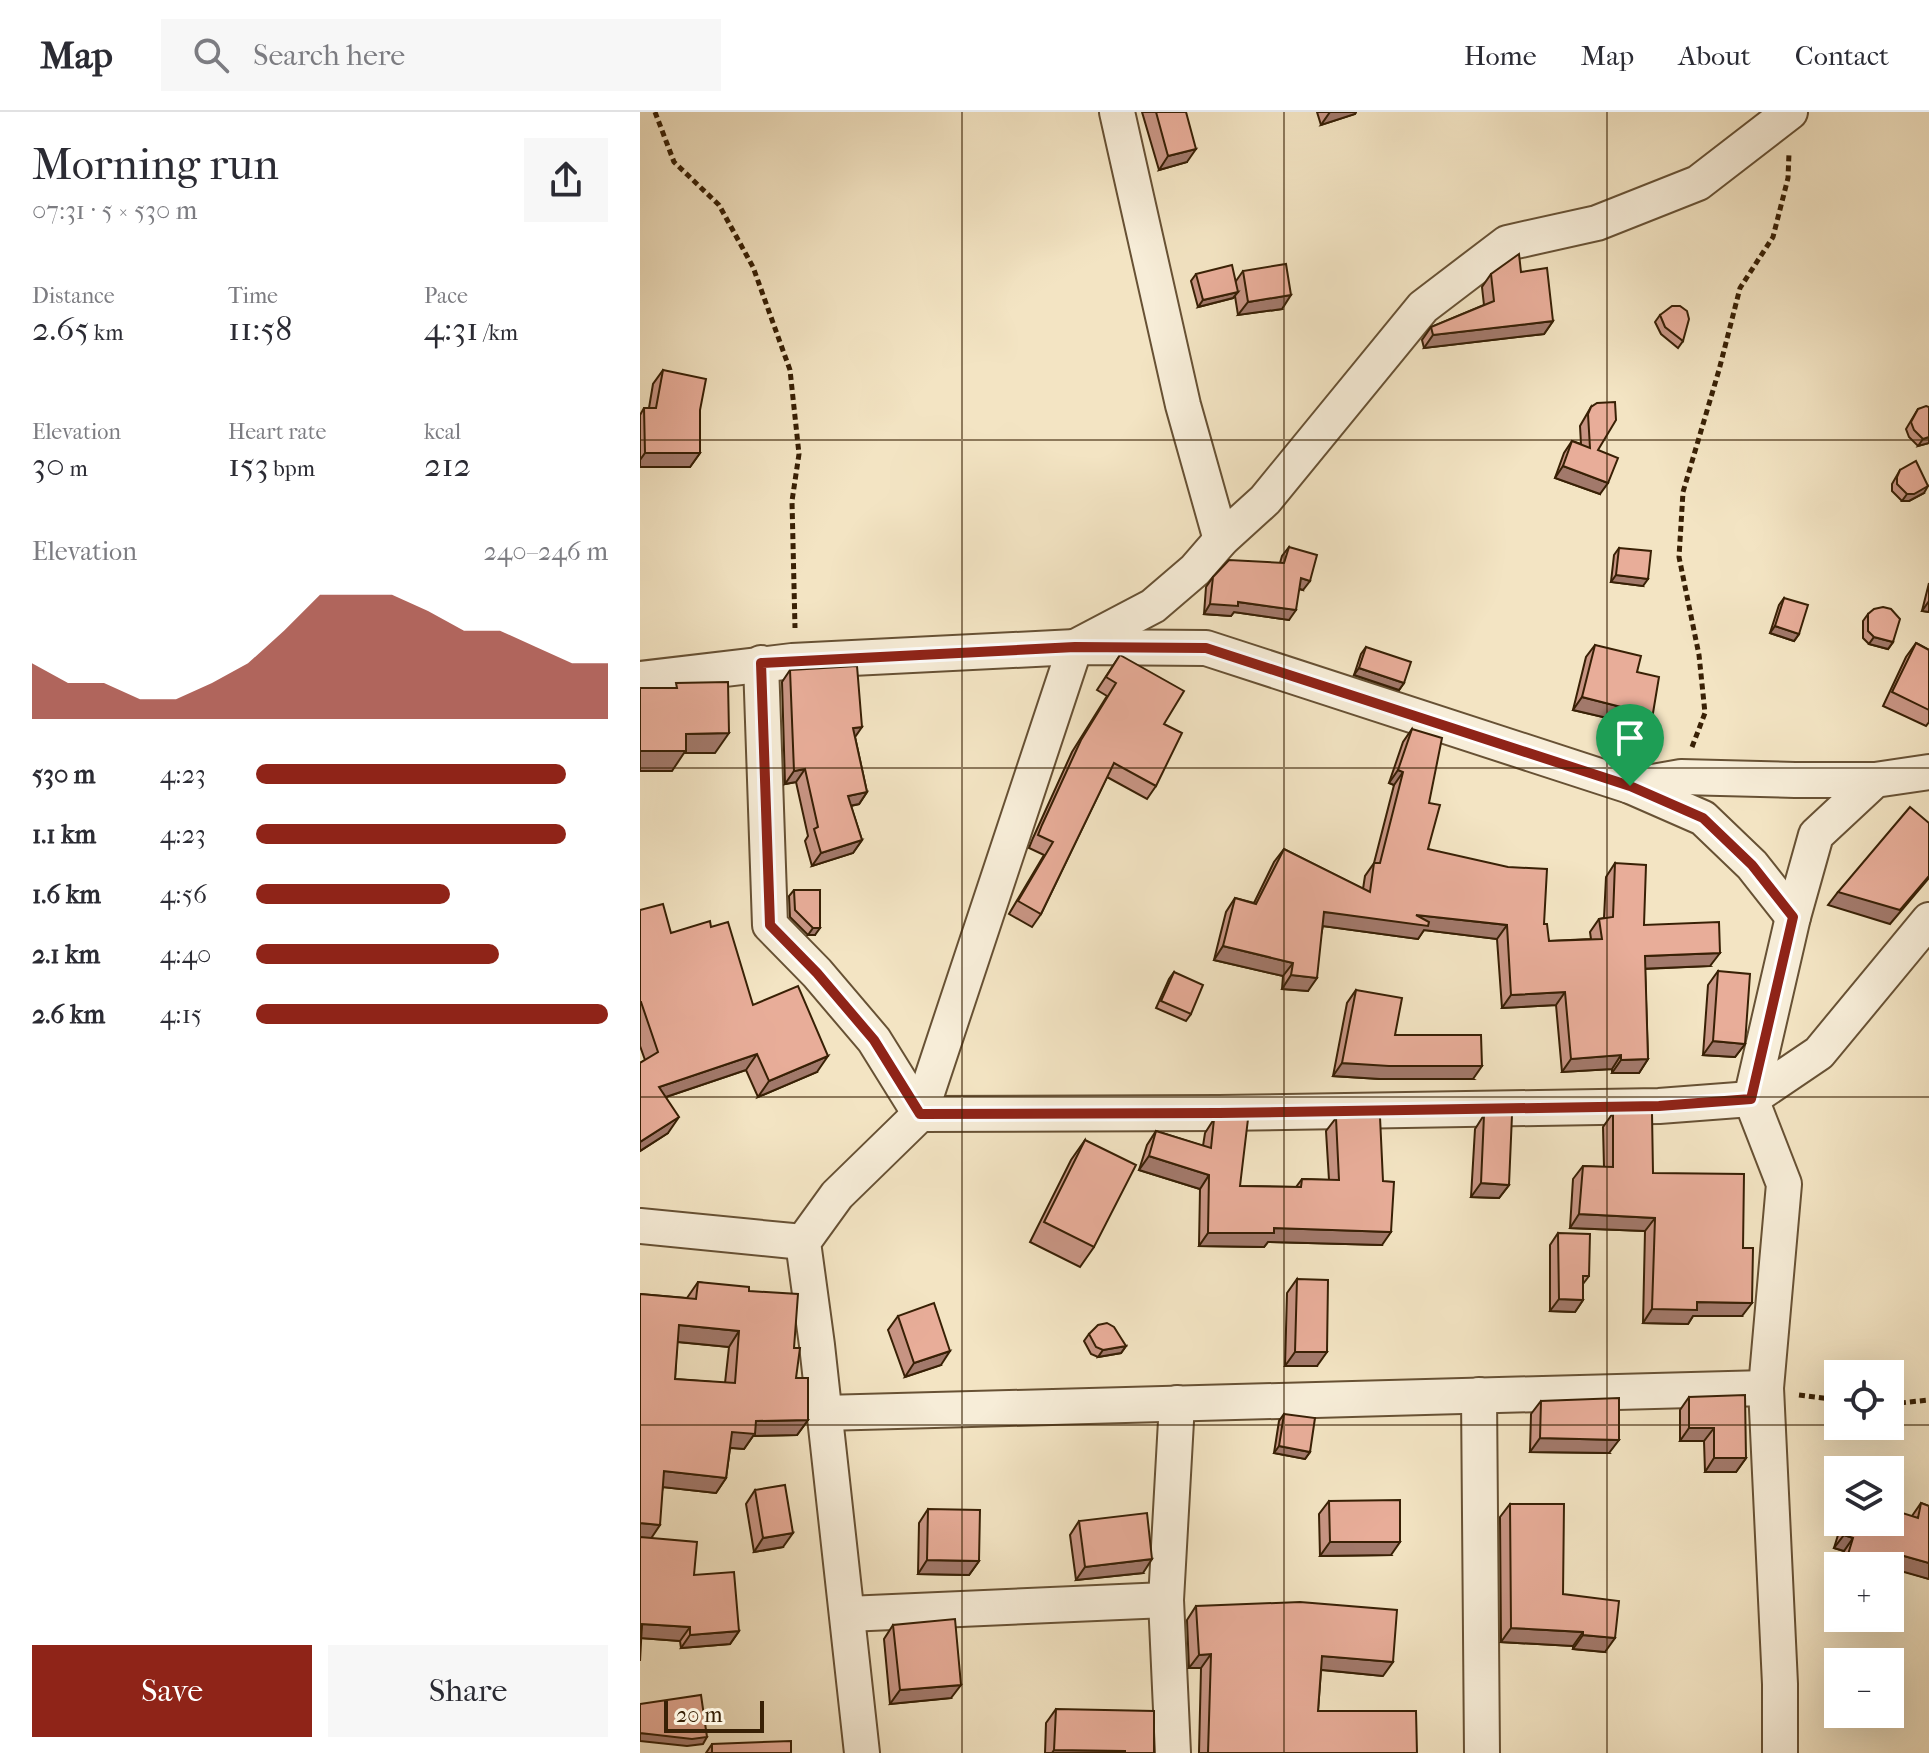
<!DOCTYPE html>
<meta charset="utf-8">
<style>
:root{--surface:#fff;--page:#f7f7f7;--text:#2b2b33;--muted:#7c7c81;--line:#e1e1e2;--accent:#8f2418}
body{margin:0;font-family:"IM FELL French Canon",serif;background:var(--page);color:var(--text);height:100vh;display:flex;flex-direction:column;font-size:30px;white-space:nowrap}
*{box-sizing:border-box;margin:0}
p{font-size:26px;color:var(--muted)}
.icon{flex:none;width:44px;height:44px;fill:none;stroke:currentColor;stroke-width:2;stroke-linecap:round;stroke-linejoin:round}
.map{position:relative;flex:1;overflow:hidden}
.drawer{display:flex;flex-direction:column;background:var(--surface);width:640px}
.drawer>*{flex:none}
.controls{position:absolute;left:1184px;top:1248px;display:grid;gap:16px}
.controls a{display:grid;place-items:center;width:80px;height:80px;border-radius:0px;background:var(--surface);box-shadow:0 8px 32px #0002;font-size:40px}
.scale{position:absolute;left:24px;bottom:20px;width:100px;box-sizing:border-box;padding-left:8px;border:4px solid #382005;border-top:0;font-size:22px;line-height:28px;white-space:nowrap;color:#382005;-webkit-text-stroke:6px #f7edd8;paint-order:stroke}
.pin{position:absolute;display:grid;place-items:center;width:68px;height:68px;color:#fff;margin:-82px -34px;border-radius:50% 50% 50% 0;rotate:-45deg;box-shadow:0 0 8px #0007}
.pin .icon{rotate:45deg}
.round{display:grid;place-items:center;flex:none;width:84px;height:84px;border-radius:0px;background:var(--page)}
.overview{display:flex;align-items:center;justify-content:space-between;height:136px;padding:0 32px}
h1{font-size:44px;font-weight:600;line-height:60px}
.figures{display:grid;grid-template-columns:repeat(3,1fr);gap:12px;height:136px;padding:8px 32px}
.figures div{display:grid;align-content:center}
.figures b{font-size:34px;font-weight:600}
.figures small{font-size:22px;font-weight:400}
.figures p{font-size:22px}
.chart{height:224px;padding:16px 32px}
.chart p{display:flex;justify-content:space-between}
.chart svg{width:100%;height:144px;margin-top:8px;fill:var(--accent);opacity:.7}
.button{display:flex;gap:16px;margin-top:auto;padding:16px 32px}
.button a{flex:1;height:92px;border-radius:0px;background:var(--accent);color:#fff;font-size:32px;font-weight:600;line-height:92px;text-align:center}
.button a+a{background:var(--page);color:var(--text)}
ul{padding:0 32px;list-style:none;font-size:26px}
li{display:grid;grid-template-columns:128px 96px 1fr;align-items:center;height:60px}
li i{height:20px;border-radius:10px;background:var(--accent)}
header{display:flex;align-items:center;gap:48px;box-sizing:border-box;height:112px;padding:0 40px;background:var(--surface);border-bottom:2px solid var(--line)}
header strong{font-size:38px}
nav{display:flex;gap:44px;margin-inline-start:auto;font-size:28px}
.search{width:560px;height:72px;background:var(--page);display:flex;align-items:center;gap:20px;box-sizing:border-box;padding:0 28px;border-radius:0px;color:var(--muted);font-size:30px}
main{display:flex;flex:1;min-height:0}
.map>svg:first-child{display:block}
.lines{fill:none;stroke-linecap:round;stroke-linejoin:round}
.minor-casing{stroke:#675134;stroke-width:38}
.path{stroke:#382005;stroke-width:5;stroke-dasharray:6 4;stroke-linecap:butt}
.minor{stroke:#f7edd8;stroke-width:34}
.wall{fill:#c89584;stroke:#382005;stroke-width:2;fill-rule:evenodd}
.shaded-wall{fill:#a2796b;stroke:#382005;stroke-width:2}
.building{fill:#e8ad99;stroke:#382005;stroke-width:2;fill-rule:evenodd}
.route-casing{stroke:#fff;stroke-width:16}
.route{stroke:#8f2418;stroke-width:10}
.grid{fill:none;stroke:#382005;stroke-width:2;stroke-opacity:0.55}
</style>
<header>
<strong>Map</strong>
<div class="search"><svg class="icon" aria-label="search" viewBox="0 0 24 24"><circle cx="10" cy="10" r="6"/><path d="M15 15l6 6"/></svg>Search here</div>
<nav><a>Home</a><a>Map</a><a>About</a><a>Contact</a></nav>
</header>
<main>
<section class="drawer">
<div class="overview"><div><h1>Morning run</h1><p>07:31 · 5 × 530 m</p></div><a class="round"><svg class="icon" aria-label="share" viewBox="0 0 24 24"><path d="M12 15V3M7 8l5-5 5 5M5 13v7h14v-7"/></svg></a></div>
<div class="figures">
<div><p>Distance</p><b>2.65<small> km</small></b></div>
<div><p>Time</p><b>11:58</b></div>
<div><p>Pace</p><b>4:31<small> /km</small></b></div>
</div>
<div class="figures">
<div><p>Elevation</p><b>30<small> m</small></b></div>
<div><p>Heart rate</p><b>153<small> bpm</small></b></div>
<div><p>kcal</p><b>212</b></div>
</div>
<div class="chart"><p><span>Elevation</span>240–246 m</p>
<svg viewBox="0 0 160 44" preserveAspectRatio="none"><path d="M0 44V27L10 33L20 33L30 38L40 38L50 33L60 27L70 17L80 6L90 6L100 6L110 11L120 17L130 17L140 22L150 27L160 27V44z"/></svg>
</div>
<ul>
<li><b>530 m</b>4:23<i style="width:88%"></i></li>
<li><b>1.1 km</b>4:23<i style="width:88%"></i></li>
<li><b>1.6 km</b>4:56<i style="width:55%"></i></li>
<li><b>2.1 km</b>4:40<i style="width:69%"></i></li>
<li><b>2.6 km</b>4:15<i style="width:100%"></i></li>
</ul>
<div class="button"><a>Save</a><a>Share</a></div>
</section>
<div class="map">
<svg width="1289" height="1641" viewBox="0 0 1289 1641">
<rect width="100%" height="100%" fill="#f3e4c3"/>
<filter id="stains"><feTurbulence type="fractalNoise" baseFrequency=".0025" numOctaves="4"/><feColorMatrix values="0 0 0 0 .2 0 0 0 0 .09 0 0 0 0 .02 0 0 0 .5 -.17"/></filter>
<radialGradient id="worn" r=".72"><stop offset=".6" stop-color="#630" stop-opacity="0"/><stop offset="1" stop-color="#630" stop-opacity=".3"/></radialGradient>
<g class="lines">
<!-- minor casing -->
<g class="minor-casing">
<g id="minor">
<path d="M477 0 543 293 581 428"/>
<path d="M121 551 130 813 177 861 234 928 280 1002"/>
<path d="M0 567 152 549 435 535 566 536 990 674 1063 706 1112 753 1153 805"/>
<path d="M990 674 1041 665 1155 668H1235"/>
<path d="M280 1002 435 535 513 494 555 458 581 428 625 388 783 195 867 131 957 111 1058 71 1150 0"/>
<path d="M0 1114 163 1130"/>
<path d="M839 1283 842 1641"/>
<path d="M183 1301 1126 1276"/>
<path d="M207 1502 526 1488"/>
<path d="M222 1641 177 1233 163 1130 197 1083 280 1002 579 1001 1019 994 1111 987 1179 941 1289 808"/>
<path d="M533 1641 526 1488 537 1291"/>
<path d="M1140 1641V1572L1126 1276 1144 1072 1111 987 1153 805 1176 723 1235 668 1289 660"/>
</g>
</g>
<!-- path -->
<g class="path">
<path d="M15 0 34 50 79 93 113 155 150 258 159 342 152 389 155 516"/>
<path d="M1052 635 1065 601 1059 543 1039 445 1043 380 1079 258 1100 176 1133 125 1148 66 1149 41"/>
<path d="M1159 1283 1198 1288"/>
<path d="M1250 1292 1289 1288"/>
</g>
<!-- minor -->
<use href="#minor" class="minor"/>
</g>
<!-- wall -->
<g class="wall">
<path d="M502 0H546L547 50 519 58Z"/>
<path d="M677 0H716L715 2 681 13Z"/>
<path d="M603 159 642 197 598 203 595 184 593 186 558 195 551 169 556 162 596 169Z"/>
<path d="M881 160 913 209 904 222 784 236 782 228 791 215 844 193 842 175 851 162Z"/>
<path d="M1020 203 1043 229 1038 236 1021 222 1015 210Z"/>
<path d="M23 258 60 298V341L50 355H0V303L4 296H9L13 272Z"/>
<path d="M951 295 958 338 960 382 915 366 924 341 932 329 941 332 940 314Z"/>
<path d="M1289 295V331L1278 334 1269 325 1266 317 1278 297Z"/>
<path d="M1260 358 1284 381 1269 389H1262L1252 379V372Z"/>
<path d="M649 435 663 478 659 477 649 508 594 500 591 504 564 502 566 475 573 465 640 451 642 444Z"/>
<path d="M979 436 1003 474 971 470 974 443Z"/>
<path d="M1289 471V500L1282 499Z"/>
<path d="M1144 486 1159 522 1154 529 1130 521 1139 493Z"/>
<path d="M1228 502 1253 530 1248 537 1229 532 1223 526V509Z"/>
<path d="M1276 531 1289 538V610L1286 614 1243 594 1266 545Z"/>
<path d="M955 533 997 560 1008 631 999 644 975 640 980 609 933 598 946 545Z"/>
<path d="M726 535 764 571 759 578 714 563 721 542Z"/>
<path d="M480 543 524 612 516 674 507 687 467 665 401 802 392 815 369 802 404 743 389 736 393 726 432 640 467 584 457 578Z"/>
<path d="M150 558 215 625 227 680 219 692 211 694 222 728 213 741 172 754 165 729 168 724 156 670 145 672 142 570Z"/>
<path d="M772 617 789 691 788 737 904 812 909 829 951 827 950 820 959 807 964 806 966 765 975 751 1004 813 1070 854 1005 857 1008 947 999 961H972V957L922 960 916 893 862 896 857 827 784 818 778 827 683 814 668 879 642 877 643 864 574 848 586 800 595 786 614 791 634 750 644 737 723 777 725 764 734 751 754 673 749 671 763 630Z"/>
<path d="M154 778H180L175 823H168L150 805 149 784Z"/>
<path d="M0 798 31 821 71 815 113 893 177 960 118 985 106 958 26 985 28 1021 0 1039V951L5 948 0 934Z"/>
<path d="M1078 859 1105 932 1095 945 1063 943 1068 873Z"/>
<path d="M534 860 551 902 546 909 516 896 529 867Z"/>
<path d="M716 878 755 923 833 967H740L693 964 707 891Z"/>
<path d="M973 1001 1013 1061 1102 1204H1053L1048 1212 1003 1211 1005 1119 930 1116 933 1067 943 1054 964 1055 963 1015Z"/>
<path d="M844 1003 869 1073 859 1086 831 1085 835 1017Z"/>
<path d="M696 1006 742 1133 628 1130 624 1135 559 1134 560 1077 499 1058 507 1033 516 1019 563 1034 565 1021 574 1007 600 1074 656 1075 662 1067 689 1068 686 1019Z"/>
<path d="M445 1028 454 1135 440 1155 390 1130 431 1048Z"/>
<path d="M918 1121 949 1164 943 1172V1188L935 1200 910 1199V1133Z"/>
<path d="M657 1167 677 1254H645L647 1181Z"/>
<path d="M58 1170 109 1179 154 1236 156 1266 168 1308 157 1323 113 1324 104 1337 90 1336 86 1366 76 1381 23 1375 11 1426 54 1463 99 1519 90 1532 41 1536 40 1529 1 1526 0 1182 47 1186ZM37 1230 89 1235 85 1271 35 1267Z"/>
<path d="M258 1204 301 1253 265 1265 248 1218Z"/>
<path d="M449 1222 486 1234 481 1241 458 1245 451 1242 444 1229Z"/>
<path d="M1049 1285 1106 1346 1096 1360H1065L1064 1329H1040V1298Z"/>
<path d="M901 1289 969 1341 890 1340 891 1302Z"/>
<path d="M644 1302 670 1340 665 1347 634 1341 639 1309Z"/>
<path d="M115 1378 143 1435 114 1440 106 1392Z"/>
<path d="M689 1389 751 1443 680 1444 679 1402Z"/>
<path d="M1281 1391 1289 1394V1467L1253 1456 1250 1464V1454H1199L1204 1439 1194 1436 1202 1410H1250L1272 1404Z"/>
<path d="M870 1392 923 1482 965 1540 933 1537V1534L861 1530 860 1405Z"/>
<path d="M288 1397 339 1449 329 1463 278 1462 279 1411Z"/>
<path d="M439 1409 503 1461 436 1468 430 1423Z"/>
<path d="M556 1494 743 1564 681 1558 678 1599 777 1641H559L561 1556H549L547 1508Z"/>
<path d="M253 1513 311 1586 250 1592 244 1527Z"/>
<path d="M416 1597 514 1641H405L406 1611Z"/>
<path d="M72 1632 151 1641H66Z"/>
</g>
<!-- shaded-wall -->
<g class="shaded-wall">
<path d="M690 0H716L715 2 681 13Z"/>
<path d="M556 37 547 50 519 58 528 44Z"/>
<path d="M598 180 593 186 558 195 563 188Z"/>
<path d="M651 183 642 197 598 203 608 190Z"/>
<path d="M913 209 904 222 784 236 793 223Z"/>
<path d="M1289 325V331L1278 334 1283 327Z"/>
<path d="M5 341H60L50 355H0V348Z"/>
<path d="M923 354 968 371 960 382 915 366Z"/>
<path d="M1288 374 1284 381 1269 389H1262L1267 382Z"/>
<path d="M976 463 1008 467 1003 474 971 470Z"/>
<path d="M661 466 670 469 663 478 654 475Z"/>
<path d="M1289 489V500L1282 499Z"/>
<path d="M598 490 656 498 649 508 594 500 591 504 564 502 570 492Z"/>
<path d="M1135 514 1159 522 1154 529 1130 521Z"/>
<path d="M1234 525 1253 530 1248 537 1229 532Z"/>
<path d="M719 556 764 571 759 578 714 563Z"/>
<path d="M942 585 989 597 980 609 933 598Z"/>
<path d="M222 615 213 628V616Z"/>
<path d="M89 621 75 641H44L32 659H0V639L46 622Z"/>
<path d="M984 627 1008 631 999 644 975 640Z"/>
<path d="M165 657 156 670 145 672 154 659Z"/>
<path d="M758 658 763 660 754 673 749 671Z"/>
<path d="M227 680 219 692 199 696 208 684Z"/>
<path d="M222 728 213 741 172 754 181 741Z"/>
<path d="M1289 764V766L1250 812 1188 793 1198 780Z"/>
<path d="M684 800 776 803 867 813 857 827 784 818 778 827 675 813Z"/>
<path d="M173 816H180L175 823H168Z"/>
<path d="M583 834 653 851 643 864 574 848Z"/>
<path d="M1080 841 1070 854 996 857 1005 844Z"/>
<path d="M651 863 677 866 668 879 642 877Z"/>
<path d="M925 880 916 893 862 896 871 883Z"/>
<path d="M1073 929 1105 932 1095 945 1063 943Z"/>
<path d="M117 942 106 958 8 991 19 975Z"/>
<path d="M981 943 972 957 922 960 931 947Z"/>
<path d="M188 944 177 960 118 985 129 969Z"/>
<path d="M1008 947 999 961H972L981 948Z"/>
<path d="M702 951 842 954 833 967H740L693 964Z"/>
<path d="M39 1005 28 1021 0 1039V1030Z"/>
<path d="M509 1044 569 1063 560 1077 499 1058Z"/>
<path d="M841 1071 869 1073 859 1086 831 1085Z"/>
<path d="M939 1102 1015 1106 1005 1119 930 1116Z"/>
<path d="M634 1116 751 1120 742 1133 628 1130 624 1135 559 1134 568 1121Z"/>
<path d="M919 1187 943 1188 935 1200 910 1199Z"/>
<path d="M1057 1190 1112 1191 1102 1204H1053L1048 1212 1003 1211 1012 1197Z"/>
<path d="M39 1213 99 1219 89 1235 28 1229Z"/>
<path d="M486 1234 481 1241 458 1245 463 1238Z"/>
<path d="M310 1239 301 1253 265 1265 274 1251Z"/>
<path d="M655 1240H687L677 1254H645Z"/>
<path d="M168 1308 157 1323 113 1324 104 1337 81 1335 92 1320 116 1309Z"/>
<path d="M1049 1316H1074L1064 1329H1040Z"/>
<path d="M900 1326 979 1328 969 1341 890 1340Z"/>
<path d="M639 1334 670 1340 665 1347 634 1341Z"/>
<path d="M1074 1346H1106L1096 1360H1065Z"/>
<path d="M24 1359 86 1366 76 1381 13 1374Z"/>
<path d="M0 1411 20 1413 10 1428 0 1427Z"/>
<path d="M153 1421 143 1435 114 1440 123 1426Z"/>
<path d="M1204 1423 1213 1426 1204 1439 1194 1436Z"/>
<path d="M690 1430H760L751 1443 680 1444Z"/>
<path d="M1257 1442 1289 1451V1467L1250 1456Z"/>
<path d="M512 1447 503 1461 436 1468 445 1455Z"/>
<path d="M287 1448 339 1449 329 1463 278 1462Z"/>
<path d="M1206 1449 1223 1454H1203Z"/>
<path d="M2 1512 50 1515 40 1529 0 1526Z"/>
<path d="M871 1516 943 1520 933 1534 861 1530Z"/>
<path d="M99 1519 90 1532 41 1536 50 1523Z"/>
<path d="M943 1523 975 1526 965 1540 933 1537Z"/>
<path d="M571 1542 561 1556H549L559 1543Z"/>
<path d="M682 1544 753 1550 743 1564 673 1557Z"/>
<path d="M321 1573 311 1586 250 1592 260 1578Z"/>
<path d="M0 1621 67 1625 63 1632 47 1634 0 1629Z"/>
<path d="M414 1638 485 1639 483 1641H412Z"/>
</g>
<!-- building -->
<g class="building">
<path d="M516 0H546L556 37 528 44Z"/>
<path d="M879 142 881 160 907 156 913 209 793 223 791 215 854 189 851 162Z"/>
<path d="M646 152 651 183 608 190 603 159Z"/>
<path d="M592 153 598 180 563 188 556 162Z"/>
<path d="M1032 194H1040L1047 199 1049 207 1043 229 1025 215 1020 203Z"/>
<path d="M23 258 66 267 60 298V341H5L4 296H16Z"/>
<path d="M975 290 976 308 958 338 978 346 968 371 923 354 932 329 950 336 948 302 951 295 957 291Z"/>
<path d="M1286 294 1289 295V325L1283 327 1274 318 1271 310 1278 297Z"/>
<path d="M1276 349 1288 374 1274 382H1267L1257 372V365L1260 358Z"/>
<path d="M649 435 677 443 670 469 661 466 656 498 598 490V494L570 492 573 465 589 448 644 451Z"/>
<path d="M979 436 1011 439 1008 467 976 463Z"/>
<path d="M1144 486 1168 493 1159 522 1135 514Z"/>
<path d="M1243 495 1251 497 1260 507 1253 530 1234 525 1228 519V502L1234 497Z"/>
<path d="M1276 531 1289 538V598L1252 580Z"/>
<path d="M955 533 1001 544 997 560 1019 565 1008 631 984 627 989 597 942 585Z"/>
<path d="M726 535 771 550 764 571 719 556Z"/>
<path d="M480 543 544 579 524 612 542 621 516 674 474 651 401 802 378 789 413 730 398 723 402 713 441 628 476 571 466 565Z"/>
<path d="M217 554 222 615 213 616 227 680 208 684 222 728 181 741 174 717 178 715 165 657 154 659 150 558Z"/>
<path d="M88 570 89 621 46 622V639H0V576H37L36 571Z"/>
<path d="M772 617 802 626 789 691 800 693 788 737 868 755 907 757 904 812H907L909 829 962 827 959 807 973 805 975 751 1006 753 1004 813 1079 810 1080 841 1005 844 1008 947 981 948V943L931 947 925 880 871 883 867 813 776 803 789 810 788 814 684 800 677 866 651 863 653 851 583 834 595 786 616 792 644 737 730 780 734 751H740L763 660 758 658Z"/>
<path d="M1270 695 1289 711V764L1260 798 1198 780Z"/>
<path d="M154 778H180V816H173L155 798Z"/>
<path d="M23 792 31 821 70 809 71 815 88 810 113 893 158 874 188 944 129 969 117 942 19 975 39 1005 0 1030V951L18 940 1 890H0V798Z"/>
<path d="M1078 859 1110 862 1105 932 1073 929Z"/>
<path d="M534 860 563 873 551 902 521 889Z"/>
<path d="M716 878 762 886 755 923H841L842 954H749L702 951Z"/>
<path d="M973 1001H1012L1013 1061 1104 1062 1103 1136H1113L1112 1191 1057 1190V1198L1012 1197 1015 1106 939 1102 943 1054 973 1055Z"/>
<path d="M844 1003H872L869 1073 841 1071Z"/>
<path d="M740 1005 743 1069 754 1070 751 1120 634 1116V1121H568L569 1063 509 1044 516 1019 571 1036 574 1007H608L600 1074 661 1075 662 1067 699 1068 696 1006Z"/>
<path d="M445 1028 496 1053 454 1135 404 1110Z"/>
<path d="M918 1121 950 1122 949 1164H943V1188L919 1187Z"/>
<path d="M657 1167 688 1168 687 1240H655Z"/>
<path d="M58 1170 109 1175V1179L158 1182 154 1236H160L156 1266H168V1308L116 1309 115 1322 92 1320 86 1366 24 1359 20 1413 0 1411V1182L56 1187ZM39 1213 99 1219 95 1271 35 1267Z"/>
<path d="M294 1191 310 1239 274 1251 258 1204Z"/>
<path d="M467 1211 474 1215 486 1234 463 1238 456 1235 449 1222 458 1213Z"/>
<path d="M1105 1283 1106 1346H1074V1316H1049V1285Z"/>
<path d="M979 1286V1328L900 1326 901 1289Z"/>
<path d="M644 1302 675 1306 670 1340 639 1334Z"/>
<path d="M145 1373 153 1421 123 1426 115 1378Z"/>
<path d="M760 1388V1430H690L689 1389Z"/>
<path d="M1281 1391 1289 1394V1451L1257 1442 1251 1462 1250 1454H1223L1206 1449 1213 1426 1204 1423 1207 1410H1250V1397L1278 1406Z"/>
<path d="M870 1392H924L923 1482 979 1489 975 1526 943 1523V1520L871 1516Z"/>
<path d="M288 1397 340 1398 339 1449 287 1448Z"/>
<path d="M507 1401 512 1447 445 1455 439 1409Z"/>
<path d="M0 1425 57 1430 54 1463 94 1460 99 1519 50 1523V1515L2 1512 0 1549Z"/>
<path d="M660 1490 757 1498 753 1550 682 1544 678 1599H776L777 1641H568L571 1542 559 1543 556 1494Z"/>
<path d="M315 1507 321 1573 260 1578 253 1513Z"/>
<path d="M61 1583 67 1625 52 1627 0 1621V1592Z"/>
<path d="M416 1597 514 1599V1641H485V1639L414 1638Z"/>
<path d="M151 1629V1641H72V1632Z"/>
</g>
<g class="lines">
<!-- route casing -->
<g class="route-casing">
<path id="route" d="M435 535 566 536 990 674 1063 706 1112 753 1153 805 1111 987 1019 994 579 1001 280 1002 234 928 177 861 130 813 121 551Z"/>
</g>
<!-- route -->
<use href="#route" class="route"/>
</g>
<!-- grid -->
<path class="grid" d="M322 0V1641M644 0V1641M967 0V1641M0 328H1289M0 656H1289M0 985H1289M0 1313H1198M1250 1313H1289"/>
<rect width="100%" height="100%" filter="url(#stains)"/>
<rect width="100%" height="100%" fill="url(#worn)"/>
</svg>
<div class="controls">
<a><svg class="icon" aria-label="locate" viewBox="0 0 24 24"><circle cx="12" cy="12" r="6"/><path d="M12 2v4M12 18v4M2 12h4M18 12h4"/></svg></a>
<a><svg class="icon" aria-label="layers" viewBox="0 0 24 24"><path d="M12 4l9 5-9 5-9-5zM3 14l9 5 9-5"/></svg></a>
<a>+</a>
<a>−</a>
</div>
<div class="scale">20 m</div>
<div class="pin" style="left:990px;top:674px;background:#1e9e55"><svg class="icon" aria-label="arrive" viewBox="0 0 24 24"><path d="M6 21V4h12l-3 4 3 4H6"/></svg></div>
</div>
</main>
